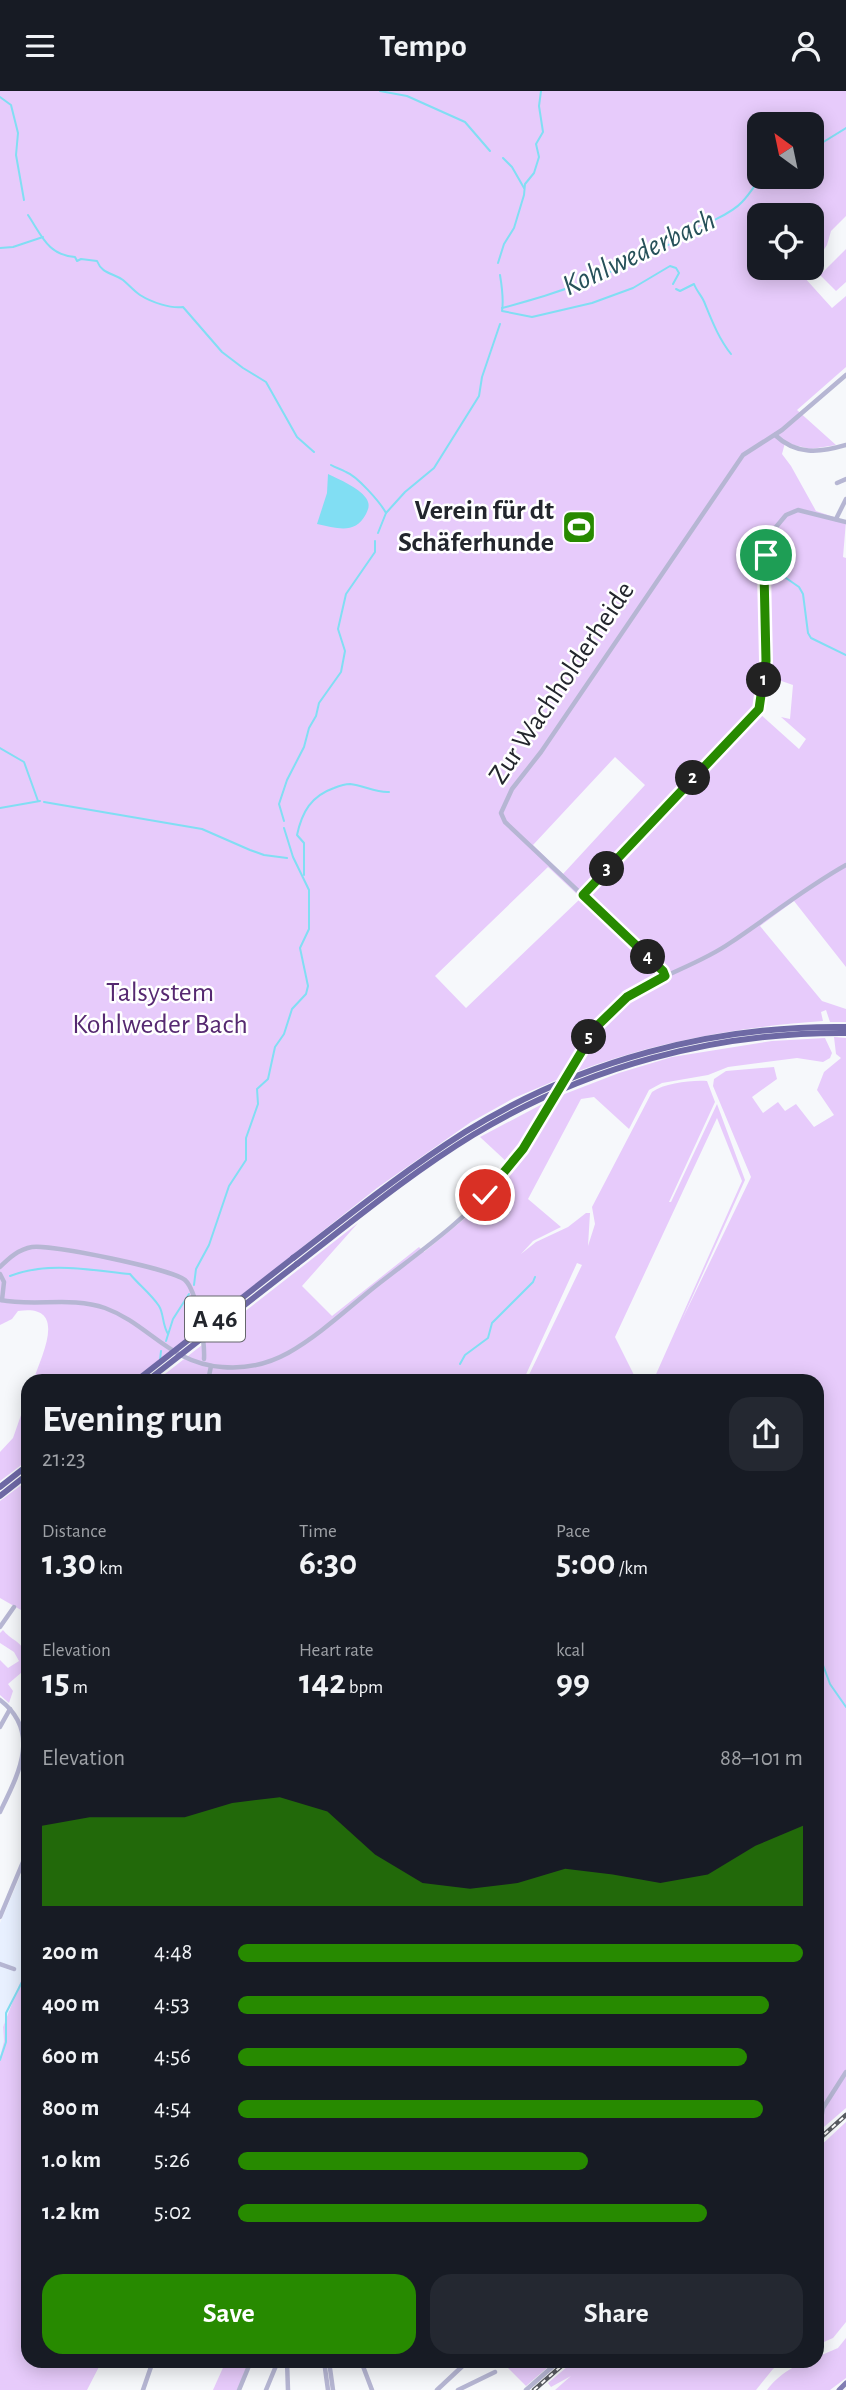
<!DOCTYPE html>
<meta charset="utf-8">
<style>
:root{--surface:#171b24;--page:#242831;--text:#f1f3f6;--muted:#9ea1a6;--accent:#278a00}
body{margin:0;font-family:"Alegreya Sans",sans-serif;background:var(--page);color:var(--text);height:100vh;display:flex;flex-direction:column;font-size:26px;white-space:nowrap}
*{box-sizing:border-box;margin:0}
p{font-size:23px;color:var(--muted)}
.icon{flex:none;width:38px;height:38px;fill:none;stroke:currentColor;stroke-width:2;stroke-linecap:round;stroke-linejoin:round}
.map{position:relative;flex:1;overflow:hidden}
.panel{position:absolute;left:21px;top:1283px;width:803px;height:994px;display:flex;flex-direction:column;background:var(--surface);border-radius:21px;box-shadow:0 4px 18px #0003}
.panel>*{flex:none}
.needle{width:46px;rotate:327deg}
.controls{position:absolute;left:747px;top:21px;display:grid;gap:14px}
.controls a{display:grid;place-items:center;width:77px;height:77px;border-radius:14px;background:var(--surface);box-shadow:0 4px 18px #0003;font-size:35px}
.pin{position:absolute;display:grid;place-items:center;width:60px;height:60px;color:#fff;margin:-30px;border:4px solid #fff;border-radius:50%;box-shadow:0 2px 7px #0007}
.km{position:absolute;width:35px;height:35px;margin:-18px;border-radius:50%;background:#222;color:#fff;font-size:19px;line-height:35px;text-align:center}
.round{display:grid;place-items:center;flex:none;width:74px;height:74px;border-radius:21px;background:var(--page)}
.headline{display:flex;align-items:center;justify-content:space-between;height:119px;padding:0 21px}
h1{font-size:38px;font-weight:700;line-height:52px}
.stats{display:grid;grid-template-columns:repeat(3,1fr);gap:10px;height:119px;padding:7px 21px}
.stats div{display:grid;align-content:center}
.stats b{font-size:35px;font-weight:700}
.stats small{font-size:19px;font-weight:400}
.stats p{font-size:19px}
.chart{height:196px;padding:14px 21px}
.chart p{display:flex;justify-content:space-between}
.chart svg{width:100%;height:126px;margin-top:7px;fill:var(--accent);opacity:.7}
.primary-button{display:flex;gap:14px;margin-top:auto;padding:14px 21px}
.primary-button a{flex:1;height:80px;border-radius:21px;background:var(--accent);color:#fff;font-size:28px;font-weight:700;line-height:80px;text-align:center}
.primary-button a+a{background:var(--page);color:var(--text)}
ul{padding:0 21px;list-style:none;font-size:23px}
li{display:grid;grid-template-columns:112px 84px 1fr;align-items:center;height:52px}
li i{height:18px;border-radius:9px;background:var(--accent)}
header{display:flex;justify-content:space-between;align-items:center;height:91px;padding:0 21px;background:var(--surface);font-size:32px;font-weight:700}
.map>svg:first-child{display:block}
.built{fill:#e8f0ff}
.green{fill:#e7cbfb;fill-rule:evenodd}
.water{fill:#81def3}
.lines{fill:none;stroke-linecap:round;stroke-linejoin:round}
.stream{stroke:#81def3;stroke-width:2}
.minor{stroke:#b6b6d3;stroke-width:4.5}
.major{stroke:#817db2;stroke-width:5}
.highway{stroke:#6e69a5;stroke-width:6}
.rail-casing{stroke:#585b61;stroke-width:4.5}
.rail{stroke:#fff;stroke-width:2;stroke-dasharray:5;stroke-linecap:butt}
.minor-bridge{stroke:#b6b6d3;stroke-width:4.5}
.highway-bridge{stroke:#6e69a5;stroke-width:6}
.route-casing{stroke:#fff;stroke-width:14}
.route{stroke:#278a00;stroke-width:9}
.labels{text-anchor:middle;dominant-baseline:central;stroke-width:5;stroke-linejoin:round;paint-order:stroke}
.shield{fill:#fff;stroke:#65676c;stroke-width:2}
.shield-label{font-size:26px;font-weight:bold;fill:#23262d}
.poi-label{font-size:28px;font-weight:bold;fill:#23262d;stroke:#fff;text-anchor:end}
.street-label{font-size:28px;fill:#23262d;stroke:#fff}
.park-label{font-size:28px;fill:#562971;stroke:#fff}
.water-label{font-size:30px;font-style:italic;fill:#27515a;stroke:#fff}
</style>
<header><svg class="icon" aria-label="menu" viewBox="0 0 24 24"><path d="M4 6h16M4 12h16M4 18h16"/></svg>Tempo<svg class="icon" aria-label="person" viewBox="0 0 24 24"><circle cx="12" cy="8" r="4"/><path d="M4 21q1-7 8-7t8 7"/></svg></header>
<div class="map">
<svg width="846" height="2299" viewBox="0 0 846 2299">
<rect width="100%" height="100%" fill="#f6f8fb"/>
<!-- built -->
<path class="built" d="M28 1767V1871L3 1936 4 1950 0 1966V1832Z"/>
<!-- green -->
<g class="green">
<path d="M0 0H846V125L831 140 827 154 812 176V124H760V177H811L804 186 832 217 846 205V276L797 319 836 354 811 358 785 352 782 363 791 375 816 420 846 430 843 466 846 467V876L794 810 760 835 822 910 846 918V931H830L826 919 821 921 823 930C737 936 653 951 573 982L577 972 565 978 559 988 514 1007 471 1031 377 1097 133 1290H33C42 1264 69 1212 18 1220L12 1228 0 1234ZM760 33H812V86H760ZM767 585 793 594 790 628 781 626 806 648 799 658 759 622 764 610ZM615 666 645 694 563 783 533 754ZM548 776 581 807 466 917 435 885Z"/>
<path d="M846 158V191L836 200 820 184Z"/>
<path d="M834 946 846 947V2017L817 2042V1783L820 1779H817V1290H653L742 1090 717 1027 615 1246 637 1290H526L582 1174 577 1172 523 1290H156L358 1132 302 1195 332 1225 419 1156 424 1161 469 1124 500 1093 527 1058 562 1004 619 982 672 966 772 950 825 947 832 962 830 967 823 971 797 967 728 976 708 984 662 992 649 999 629 1038 594 1006 581 1008 528 1108 561 1136 533 1150 521 1163 536 1151 568 1136 586 1122H590L588 1155 595 1133 592 1116 652 1001C665 992 691 989 707 990L715 1011 669 1111H671L717 1013 745 1089 681 1231 751 1086 713 995 714 988 726 980 774 976 777 988 752 1006 763 1022 778 1011 785 1020 796 1013 814 1036 834 1024 817 999 824 981 841 967 836 963Z"/>
<path d="M548 1010 508 1072 480 1046Z"/>
<path d="M28 1304V1369L0 1390V1361L13 1347Z"/>
<path d="M28 1389V1523L0 1507V1410Z"/>
<path d="M3 1539C10 1548 16 1548 22 1556L28 1552V1576L8 1593 13 1600 9 1612 0 1604V1569L8 1577 19 1570 14 1561 0 1552V1542Z"/>
<path d="M28 1871V2270H102L87 2299H0V1966L4 1950 3 1936Z"/>
<path d="M846 2031V2231L833 2247 817 2254V2058Z"/>
<path d="M846 2247V2287L830 2299H767C778 2284 798 2270 817 2270V2266L838 2257Z"/>
<path d="M226 2270H250L237 2299H213Z"/>
<path d="M501 2270H555L526 2295Z"/>
<path d="M574 2270H784L773 2278 756 2299H555L571 2285 551 2296 548 2292Z"/>
</g>
<!-- water -->
<path class="water" d="M328 383C340 389 358 396 366 407 370 413 369 417 366 423 355 444 337 437 317 433L327 402Z"/>
<g class="lines">
<!-- stream -->
<g class="stream">
<path d="M380 0 407 5 465 31 490 60"/>
<path d="M0 6 11 14 18 42 16 64 24 109"/>
<path d="M812 58 846 37"/>
<path d="M503 67 512 76 524 97"/>
<path d="M28 124C42 145 48 164 75 166L77 170 81 168 97 170C102 183 113 182 123 189 129 194 134 200 140 204 151 211 171 218 183 216L222 261 243 277 266 291 297 346 314 361"/>
<path d="M0 157 13 156 43 146"/>
<path d="M498 172 504 153 514 137 524 104 525 93 534 82 539 66 536 53 543 41 539 15 541 0"/>
<path d="M500 184C502 196 504 208 502 220L532 226 592 212 633 197 670 175 676 177 679 182 673 193"/>
<path d="M676 198 680 200 694 193C697 201 703 206 705 213 712 230 719 248 731 263"/>
<path d="M502 217C573 199 641 171 705 134 717 127 732 122 742 111 749 104 755 94 761 86"/>
<path d="M331 374C336 377 341 378 346 381 357 385 380 411 386 422"/>
<path d="M378 442 386 422 405 401 434 377 479 305 482 286 500 233"/>
<path d="M786 487 799 496 803 503 808 542 811 547 846 564"/>
<path d="M0 657 24 671 38 710"/>
<path d="M44 711 202 738 250 759 264 764 287 767"/>
<path d="M0 717 40 710"/>
<path d="M284 730 279 713 287 689 304 656 309 637 316 625 319 612 341 581 345 560 338 538 346 503 375 461V450"/>
<path d="M304 784V752L297 744C302 721 311 705 334 697 339 695 345 693 350 693 363 694 376 702 389 701"/>
<path d="M10 1185C48 1170 90 1179 130 1183 139 1194 151 1203 159 1215 164 1223 162 1233 168 1243"/>
<path d="M194 1194 196 1178 209 1154 229 1095 246 1069V1047L258 1013 257 998 268 988 275 956 284 943 292 918 306 903 308 895 300 857 309 838V799L293 766 284 737"/>
<path d="M166 1250 173 1228 189 1203"/>
<path d="M160 1269 161 1260"/>
<path d="M460 1273 465 1264 488 1247 492 1232 533 1191 535 1186"/>
<path d="M160 1290V1282"/>
<path d="M817 1545 820 1566 830 1593 846 1616"/>
<path d="M0 1969 6 1951V1922L22 1891 28 1871"/>
</g>
<!-- minor -->
<g class="minor">
<path d="M775 344C796 364 819 362 846 354"/>
<path d="M837 392 846 388"/>
<path d="M836 428 846 408"/>
<path d="M583 804 759 618 766 570 765 471 770 448 776 436 786 424 798 419 846 431"/>
<path d="M665 885 663 880 505 731 501 722 512 698 541 661 743 364 782 339 846 284"/>
<path d="M572 975C585 953 597 931 617 914 650 886 694 877 730 852 769 826 805 797 846 774"/>
<path d="M0 1176C9 1167 19 1158 32 1156 50 1153 172 1178 185 1189 197 1200 205 1251 204 1268"/>
<path d="M0 1183 4 1191 2 1209"/>
<path d="M0 1209C35 1216 71 1205 105 1217 149 1233 169 1272 222 1276 244 1278 268 1273 288 1262 320 1244 348 1217 377 1194 418 1162 463 1131 497 1091 517 1068 532 1043 548 1017"/>
<path d="M208 1290 211 1275"/>
<path d="M0 1536 14 1516"/>
<path d="M0 1609C42 1641 18 1684 0 1721"/>
<path d="M0 1636 10 1618"/>
<path d="M0 1826 28 1759"/>
<path d="M0 1873 14 1878"/>
<path d="M817 2034 821 2028 823 2017 846 1981"/>
<path d="M287 2270 288 2299"/>
<path d="M324 2270 328 2299"/>
<path d="M329 2270 333 2299"/>
<path d="M361 2270 372 2299"/>
<path d="M143 2299 153 2270"/>
<path d="M239 2299 251 2270"/>
<path d="M266 2299 278 2270"/>
<path d="M437 2299 468 2270"/>
<path d="M458 2299 495 2281"/>
<path d="M526 2299 559 2270"/>
</g>
<!-- major -->
<path class="major" d="M839 2299 846 2292"/>
<!-- highway -->
<g class="highway">
<path d="M293 1167C349 1124 405 1079 465 1041 579 970 713 934 846 936"/>
<path d="M297 1173C354 1129 411 1082 473 1044 585 976 714 941 846 942"/>
<path d="M0 1396 28 1374"/>
<path d="M0 1405 28 1383"/>
</g>
<!-- rail casing -->
<g class="rail-casing">
<g id="rail">
<path d="M817 2050 846 2024"/>
<path d="M534 2299 567 2270"/>
</g>
</g>
<!-- rail -->
<use href="#rail" class="rail"/>
<!-- minor-bridge -->
<path class="minor-bridge" d="M548 1017 572 975"/>
<!-- highway-bridge -->
<g class="highway-bridge">
<path d="M136 1290 293 1167"/>
<path d="M147 1290 297 1173"/>
</g>
</g>
<g class="lines">
<!-- route casing -->
<g class="route-casing">
<path id="route" d="M485 1104 523 1058 597 935 627 906 665 885 663 880 583 804 759 618 766 570 764 481 766 464"/>
</g>
<!-- route -->
<use href="#route" class="route"/>
</g>
<!-- icons -->
<defs>
<g id="stadium-square" transform="scale(1.75)"><rect x="-9" y="-9" width="18" height="18" rx="4" fill="#278a00" stroke="#fff"/><path d="M0-5a6.5 5 0 1 0 0 10a6.5 5 0 1 0 0-10ZM-3.5-1.8h7v3.6h-7Z" fill="#fff"/></g>
</defs>
<g fill-rule="evenodd">
<use href="#stadium-square" x="579" y="436"/>
</g>
<g class="labels">
<!-- shield labels -->
<rect class="shield" x="185" y="1205.5" width="60" height="45" rx="5"/>
<g class="shield-label">
<text x="215" y="1228">A 46</text>
</g>
<!-- poi labels -->
<g class="poi-label">
<text x="554" y="420">Verein für dt<tspan x="554" dy="32">Schäferhunde</tspan></text>
</g>
<!-- street labels -->
<g class="street-label">
<text transform="translate(562 592) rotate(-56)">Zur Wachholderheide</text>
</g>
<!-- park labels -->
<g class="park-label">
<text x="160" y="902">Talsystem<tspan x="160" dy="32">Kohlweder Bach</tspan></text>
</g>
<!-- water labels -->
<g class="water-label">
<text transform="translate(639 162) rotate(-25)">Kohlwederbach</text>
</g>
</g>
</svg>
<div class="controls">
<a><svg class="needle" viewBox="-14 -14 28 28"><path d="M0-13l5 13h-10z" fill="#e53935"/><path d="M0 13l5-13h-10z" fill="#9ea1a6"/></svg></a>
<a><svg class="icon" aria-label="locate" viewBox="0 0 24 24"><circle cx="12" cy="12" r="6"/><path d="M12 2v4M12 18v4M2 12h4M18 12h4"/></svg></a>
</div>
<div class="pin" style="left:766px;top:464px;background:#1e9e55"><svg class="icon" aria-label="arrive" viewBox="0 0 24 24"><path d="M6 21V4h12l-3 4 3 4H6"/></svg></div>
<div class="pin" style="left:485px;top:1104px;background:#d93025"><svg class="icon" aria-label="check" viewBox="0 0 24 24"><path d="M5 12l5 5 9-10"/></svg></div>
<b class="km" style="left:764px;top:589px">1</b>
<b class="km" style="left:693px;top:687px">2</b>
<b class="km" style="left:607px;top:778px">3</b>
<b class="km" style="left:648px;top:866px">4</b>
<b class="km" style="left:589px;top:946px">5</b>
<section class="panel">
<div class="headline"><div><h1>Evening run</h1><p>21:23</p></div><a class="round"><svg class="icon" aria-label="share" viewBox="0 0 24 24"><path d="M12 15V3M7 8l5-5 5 5M5 13v7h14v-7"/></svg></a></div>
<div class="stats">
<div><p>Distance</p><b>1.30<small> km</small></b></div>
<div><p>Time</p><b>6:30</b></div>
<div><p>Pace</p><b>5:00<small> /km</small></b></div>
</div>
<div class="stats">
<div><p>Elevation</p><b>15<small> m</small></b></div>
<div><p>Heart rate</p><b>142<small> bpm</small></b></div>
<div><p>kcal</p><b>99</b></div>
</div>
<div class="chart"><p><span>Elevation</span>88–101 m</p>
<svg viewBox="0 0 160 44" preserveAspectRatio="none"><path d="M0 44V16L10 13L20 13L30 13L40 8L50 6L60 11L70 26L80 36L90 38L100 36L110 31L120 33L130 36L140 33L150 23L160 16V44z"/></svg>
</div>
<ul>
<li><b>200 m</b>4:48<i style="width:100%"></i></li>
<li><b>400 m</b>4:53<i style="width:94%"></i></li>
<li><b>600 m</b>4:56<i style="width:90%"></i></li>
<li><b>800 m</b>4:54<i style="width:93%"></i></li>
<li><b>1.0 km</b>5:26<i style="width:62%"></i></li>
<li><b>1.2 km</b>5:02<i style="width:83%"></i></li>
</ul>
<div class="primary-button"><a>Save</a><a>Share</a></div>
</section>
</div>
